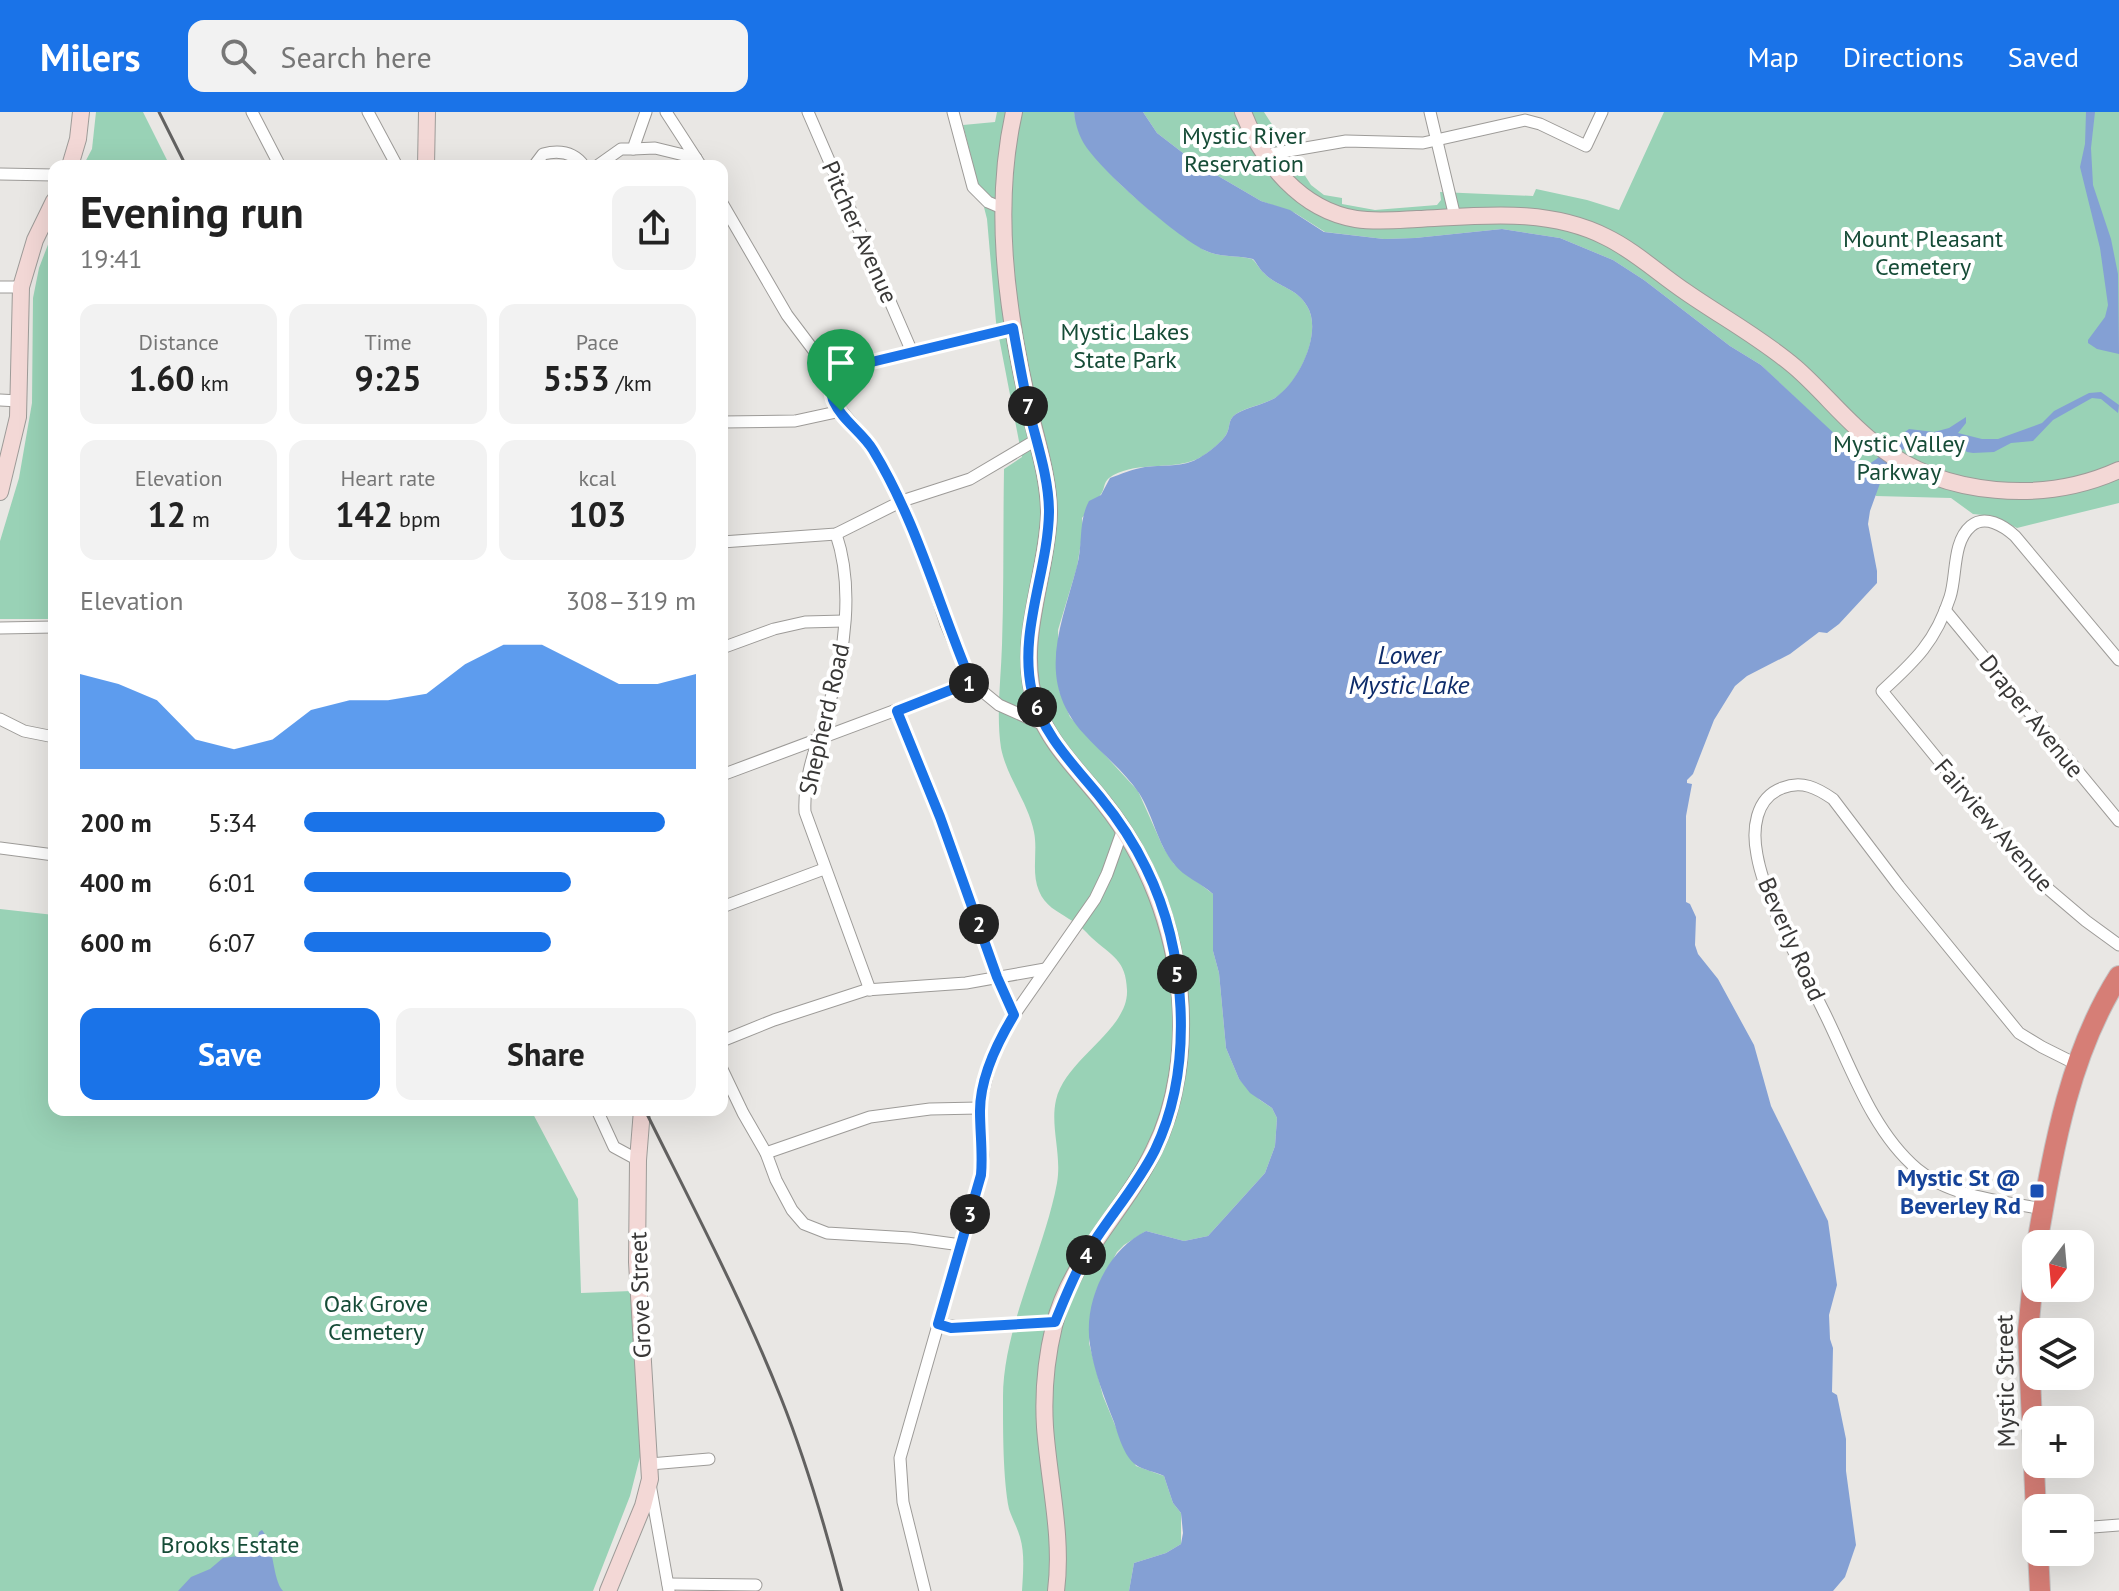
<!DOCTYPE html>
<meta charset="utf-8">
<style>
:root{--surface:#fff;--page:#f2f2f2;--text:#222;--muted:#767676;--accent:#1a73e8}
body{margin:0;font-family:"PT Sans",sans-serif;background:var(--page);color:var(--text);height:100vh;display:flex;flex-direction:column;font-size:30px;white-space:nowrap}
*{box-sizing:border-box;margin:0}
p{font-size:26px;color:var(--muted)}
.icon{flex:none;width:44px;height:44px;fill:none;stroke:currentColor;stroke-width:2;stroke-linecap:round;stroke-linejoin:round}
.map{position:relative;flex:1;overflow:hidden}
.panel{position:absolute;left:48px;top:48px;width:680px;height:956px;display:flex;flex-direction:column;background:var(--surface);border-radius:16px;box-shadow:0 8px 32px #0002}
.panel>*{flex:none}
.needle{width:52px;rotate:196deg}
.tools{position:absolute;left:2022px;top:1118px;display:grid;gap:16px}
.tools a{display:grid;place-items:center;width:72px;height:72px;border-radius:16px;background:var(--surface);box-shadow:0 8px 32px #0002;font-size:40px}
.pin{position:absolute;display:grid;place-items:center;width:68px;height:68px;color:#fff;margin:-82px -34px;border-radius:50% 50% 50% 0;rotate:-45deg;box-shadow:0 0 8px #0007}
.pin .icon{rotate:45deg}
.km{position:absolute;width:40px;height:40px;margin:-20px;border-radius:50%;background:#222;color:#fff;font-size:22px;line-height:40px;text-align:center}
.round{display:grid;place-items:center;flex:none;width:84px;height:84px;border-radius:16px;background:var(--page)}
.head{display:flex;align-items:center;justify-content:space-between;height:136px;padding:0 32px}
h1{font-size:44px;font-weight:700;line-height:60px}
.figures{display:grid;grid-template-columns:repeat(3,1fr);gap:12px;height:136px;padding:8px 32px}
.figures div{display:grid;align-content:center;border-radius:16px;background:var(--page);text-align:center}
.figures b{font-size:34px;font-weight:700}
.figures small{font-size:22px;font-weight:400}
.figures p{font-size:22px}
.chart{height:224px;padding:16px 32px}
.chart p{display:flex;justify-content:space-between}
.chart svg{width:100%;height:144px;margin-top:8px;fill:var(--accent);opacity:.7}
.button{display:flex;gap:16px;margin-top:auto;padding:16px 32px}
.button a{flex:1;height:92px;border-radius:16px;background:var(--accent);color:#fff;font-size:32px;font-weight:700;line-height:92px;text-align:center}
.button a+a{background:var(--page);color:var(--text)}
ul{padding:0 32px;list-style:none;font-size:26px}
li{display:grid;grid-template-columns:128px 96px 1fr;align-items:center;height:60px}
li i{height:20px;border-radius:10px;background:var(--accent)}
header{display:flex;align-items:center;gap:48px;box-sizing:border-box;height:112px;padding:0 40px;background:var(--accent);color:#fff}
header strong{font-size:38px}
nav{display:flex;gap:44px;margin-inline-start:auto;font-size:28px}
.search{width:560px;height:72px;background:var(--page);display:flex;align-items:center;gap:20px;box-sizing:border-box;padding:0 28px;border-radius:16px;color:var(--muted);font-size:30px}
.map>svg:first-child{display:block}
.green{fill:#99d2b6}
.water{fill:#84a0d4}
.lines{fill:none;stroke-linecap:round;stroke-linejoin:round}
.street-casing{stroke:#9d9b98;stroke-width:13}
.secondary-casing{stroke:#9d9b98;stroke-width:18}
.highway-casing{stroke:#c4c3c3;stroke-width:22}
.street{stroke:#fff;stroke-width:11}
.secondary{stroke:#f3d8d6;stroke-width:16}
.highway{stroke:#d67e76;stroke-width:20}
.rail{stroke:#626160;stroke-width:3}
.route-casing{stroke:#fff;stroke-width:16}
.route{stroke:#1a73e8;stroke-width:10}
.transit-dot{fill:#1a4fb4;stroke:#fff;stroke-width:3}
.labels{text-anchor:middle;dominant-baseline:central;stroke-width:8;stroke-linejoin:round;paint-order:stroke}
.park-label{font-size:24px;fill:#164c37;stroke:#fff}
.street-label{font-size:24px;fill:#393837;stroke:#fff}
.transit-label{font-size:24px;font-weight:bold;fill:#164399;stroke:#fff;text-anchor:end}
.water-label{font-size:26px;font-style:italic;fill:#0e2c6a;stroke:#fff}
</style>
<header>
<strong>Milers</strong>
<div class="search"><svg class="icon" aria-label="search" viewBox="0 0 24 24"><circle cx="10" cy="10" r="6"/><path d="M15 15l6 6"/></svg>Search here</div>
<nav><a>Map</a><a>Directions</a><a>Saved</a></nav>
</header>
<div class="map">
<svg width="2119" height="1479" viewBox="0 0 2119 1479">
<rect width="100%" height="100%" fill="#e9e7e4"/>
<!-- green -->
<g class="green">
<path d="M96 0H143L170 54H83L92 37Z"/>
<path d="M997 0H1074C1082 47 1146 97 1184 123 1191 128 1197 134 1204 138 1220 146 1236 143 1252 147 1257 151 1259 157 1264 161 1277 175 1297 176 1307 194 1323 220 1299 271 1275 286 1263 293 1247 295 1236 302 1227 308 1231 315 1226 323 1220 332 1203 346 1192 349 1167 358 1133 349 1109 366 1103 371 1105 377 1101 382 1096 390 1088 398 1082 406L1083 418 1077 455 1058 518 1059 578 1070 605 1138 679 1163 735 1174 752 1213 782V839L1219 861 1226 936 1239 967 1260 988 1272 996 1277 1006 1275 1034 1265 1061 1208 1124 1184 1129 1146 1119 1124 1133 1117 1140 1096 1179 1089 1231 1103 1284 1122 1330 1136 1354 1164 1364 1173 1391 1181 1401V1432L1166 1441 1134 1451 1129 1479H1022C1023 1461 1025 1442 1020 1425 1017 1415 1012 1406 1009 1397 1003 1367 1003 1319 1003 1288 1002 1217 1044 1141 1057 1071 1062 1042 1050 1015 1056 988 1066 946 1129 918 1127 878 1126 848 1112 844 1092 826 1085 819 1079 812 1069 807 1057 799 1045 794 1039 779 1031 760 1038 739 1034 720 1028 690 1007 666 1001 636 996 602 1001 567 1002 533 1004 475 1003 416 1004 357L1022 345 996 210 987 107 963 13 995 10Z"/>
<path d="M1143 0H1264L1311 73 1324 83 1342 86V92L1375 98 1437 93 1441 88 1440 80 1533 84 1536 77 1587 88 1619 98 1664 0H2119V391L2017 416 1993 404 1973 402 1951 386 1876 384 1849 337 1761 253 1730 234 1644 168 1613 148 1560 126 1502 117 1415 126 1384 127 1325 120 1295 101 1261 89 1196 51 1157 21Z"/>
<path d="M54 117V507H0V429L19 366 32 291 33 186 39 156Z"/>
<path d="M0 797 54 803V998H531L578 1087 581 1181 631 1179 641 1341 630 1384 593 1479H0Z"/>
</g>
<!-- water -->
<g class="water">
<path d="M1074 0H1143L1157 21 1196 51 1261 89 1290 98 1324 120 1384 127 1415 126 1502 117 1560 126 1613 148 1644 168 1730 234 1761 253 1838 325 1861 354C1878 353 1892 328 1909 317L1934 320 1949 316 1966 305V311L1958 321 1982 327H1998L2042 311 2054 299 2089 281 2101 280 2119 293 2118 301 2101 287 2092 286 2053 308 2033 329 2011 331 1994 340 1973 341 1967 340 1953 330 1932 328 1910 333 1901 339 1883 363 1870 399 1868 412 1877 459V471L1839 512 1827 521 1819 520 1790 542 1747 564 1735 574 1714 608 1693 662 1687 668V671L1692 672 1686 704V790L1690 792 1696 805 1695 833 1698 842 1718 867 1754 933 1771 994 1828 1109 1837 1173 1829 1203 1830 1227 1833 1236 1832 1280 1837 1283 1846 1327V1359L1856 1433 1845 1465 1833 1479H1129L1134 1451 1166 1441 1181 1432 1183 1421 1181 1401 1173 1391 1164 1364C1156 1360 1143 1358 1136 1353 1124 1345 1118 1322 1114 1310 1104 1285 1094 1259 1090 1233 1083 1190 1107 1138 1146 1119L1184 1129 1208 1124 1265 1061 1275 1034 1277 1006 1272 996 1250 981 1239 967 1226 936 1219 861 1213 839V782C1201 771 1184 765 1174 752 1157 731 1153 703 1139 681 1124 659 1102 642 1084 622 1035 568 1061 515 1077 454 1083 433 1078 409 1089 389L1101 383 1110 366C1121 362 1133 357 1145 355 1161 353 1178 355 1193 349 1203 345 1220 332 1226 323 1231 315 1227 308 1236 302 1248 295 1263 293 1275 286 1299 270 1323 220 1307 194 1297 176 1277 175 1264 161 1259 157 1257 151 1253 147 1236 143 1220 146 1204 138 1175 123 1099 58 1083 30 1078 21 1075 10 1074 0Z"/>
<path d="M2086 0H2095L2091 36 2093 73 2111 127 2118 162 2119 242 2097 237 2088 231V228L2105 205 2108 193 2100 136 2080 55 2085 32Z"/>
<path d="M262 1418C275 1435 272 1467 283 1479H178L191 1465 210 1457 223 1446 246 1443 255 1437 259 1420Z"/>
</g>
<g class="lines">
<!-- street casing -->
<g class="street-casing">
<g id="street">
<path d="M252 0 280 54"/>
<path d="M368 0 397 54"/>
<path d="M666 0 701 54"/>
<path d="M808 0 912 240"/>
<path d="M953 0 973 75 988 90 1002 96"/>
<path d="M1430 0 1455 105"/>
<path d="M633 37 655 36 696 46"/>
<path d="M1265 43 1346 29 1423 31 1525 8 1540 12 1586 34 1602 0"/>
<path d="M534 54 543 42C559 38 574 40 584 54"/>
<path d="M597 54 621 37H633L646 0"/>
<path d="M0 62 54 63"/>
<path d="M722 91 787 203 830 260 833 289 871 334 902 389 926 450 946 512 971 570 999 593 1044 613"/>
<path d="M0 175H21"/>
<path d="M830 260 1013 216"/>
<path d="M0 288 19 289"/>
<path d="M722 310 795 309 841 299"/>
<path d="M836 422C854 475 845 540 829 593 819 627 803 664 805 700L870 878"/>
<path d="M722 430 836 422 902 389 970 367 1036 328"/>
<path d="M1945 498 2119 709"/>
<path d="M0 516 54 515"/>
<path d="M722 536 774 517 805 510 844 509"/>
<path d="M2119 548 2015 424C2004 414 1985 402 1971 414 1952 430 1957 464 1950 485 1936 529 1915 549 1882 579L2033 764 2086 809 2119 833"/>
<path d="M897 599 940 705 997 865 1014 903"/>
<path d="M0 607 24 619 54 625"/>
<path d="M722 663 971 570"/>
<path d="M0 736 54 743"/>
<path d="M722 795 824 757"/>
<path d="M722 929 774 908 866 878 966 871 1045 857"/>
<path d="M722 957 743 1001 766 1041 776 1068 792 1098 804 1112 827 1121 910 1126 961 1133"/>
<path d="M597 998 614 1035 638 1048"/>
<path d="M766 1041 870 1005 930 997 979 996"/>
<path d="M2043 1097C2002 1089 1950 1085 1917 1057 1871 1018 1850 952 1824 900 1803 857 1765 789 1757 743 1752 718 1755 686 1782 676 1802 668 1817 676 1833 687L1899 774 2019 921 2042 935 2076 952"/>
<path d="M938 1212 965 1216 1055 1210"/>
<path d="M650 1352 709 1347"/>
<path d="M650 1372 669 1479"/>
<path d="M2080 1416 2119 1413"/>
<path d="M668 1472 756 1473"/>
<path d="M925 1479 903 1390 900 1346 981 1063 983 1043 979 996 992 944 1014 903 1095 787 1107 762 1123 717"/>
</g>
</g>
<!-- secondary casing -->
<g class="secondary-casing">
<g id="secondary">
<path d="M1014 0C993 94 1006 194 1027 287 1035 325 1049 363 1049 402 1047 467 1014 531 1037 596 1050 633 1080 660 1104 691 1148 746 1174 815 1180 885 1184 935 1177 993 1154 1038 1125 1099 1070 1147 1054 1214 1046 1247 1043 1282 1045 1315 1049 1371 1063 1424 1056 1479"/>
<path d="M1243 0C1262 50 1301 98 1356 107 1376 110 1397 108 1417 107 1480 104 1547 95 1606 125 1635 139 1659 162 1686 180 1722 205 1761 226 1795 255 1824 280 1847 311 1878 334 1945 385 2044 392 2119 358"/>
<path d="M70 54 78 27 81 0"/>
<path d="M426 54 427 0"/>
<path d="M0 380 18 305 21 175 35 128 54 89"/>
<path d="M608 1479 643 1394 650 1367 637 1150 638 1048 642 998"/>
</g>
</g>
<!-- highway casing -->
<g class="highway-casing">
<g id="highway">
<path d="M2037 1132C2053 1040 2068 944 2119 864"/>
<path d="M2036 1136 2028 1220 2036 1400"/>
<path d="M2038 1440 2040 1479"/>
</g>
</g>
<!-- street -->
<use href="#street" class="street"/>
<!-- secondary -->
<use href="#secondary" class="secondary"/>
<!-- highway -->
<use href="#highway" class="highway"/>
<!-- rail -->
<g class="rail">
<path d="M159 0 186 54"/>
<path d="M645 998C692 1093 742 1188 781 1286 806 1349 825 1414 842 1479"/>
</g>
</g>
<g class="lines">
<!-- route casing -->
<g class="route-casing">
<path id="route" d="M1013 216C1018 244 1023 272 1029 299 1037 332 1049 366 1049 400 1048 460 1018 520 1032 580 1042 622 1073 652 1100 685 1118 707 1134 731 1146 756 1186 837 1195 955 1155 1038 1136 1076 1106 1108 1085 1144 1073 1165 1064 1188 1055 1210L951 1216 938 1212 981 1063C983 1042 980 1021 980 999 980 966 997 931 1014 903L997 865 940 705 897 599 971 570C938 492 917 410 873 338 863 321 842 308 834 290 830 283 831 269 830 260Z"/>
</g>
<!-- route -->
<use href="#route" class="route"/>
</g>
<!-- markers -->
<rect class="transit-dot" x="2029" y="1071" width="16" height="16" rx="4"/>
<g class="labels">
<!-- park labels -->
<g class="park-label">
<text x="1244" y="23">Mystic River<tspan x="1244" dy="28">Reservation</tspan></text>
<text x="1923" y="126">Mount Pleasant<tspan x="1923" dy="28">Cemetery</tspan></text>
<text x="1125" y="219">Mystic Lakes<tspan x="1125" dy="28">State Park</tspan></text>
<text x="1899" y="331">Mystic Valley<tspan x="1899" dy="28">Parkway</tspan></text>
<text x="376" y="1191">Oak Grove<tspan x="376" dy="28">Cemetery</tspan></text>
<text x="230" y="1432">Brooks Estate</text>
</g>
<!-- street labels -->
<g class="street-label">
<text transform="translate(860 120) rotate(66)">Pitcher Avenue</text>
<text transform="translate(2032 604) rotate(51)">Draper Avenue</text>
<text transform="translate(824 607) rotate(-77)">Shepherd Road</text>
<text transform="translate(1994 713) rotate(49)">Fairview Avenue</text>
<text transform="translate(1792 827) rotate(66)">Beverly Road</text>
<text transform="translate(640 1183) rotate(-92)">Grove Street</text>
<text transform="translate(2005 1269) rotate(-91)">Mystic Street</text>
</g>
<!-- transit labels -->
<g class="transit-label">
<text x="2021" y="1065">Mystic St @<tspan x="2021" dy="28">Beverley Rd</tspan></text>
</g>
<!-- water labels -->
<g class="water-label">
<text x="1409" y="542">Lower<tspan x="1409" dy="30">Mystic Lake</tspan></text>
</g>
</g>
</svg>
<div class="tools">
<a><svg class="needle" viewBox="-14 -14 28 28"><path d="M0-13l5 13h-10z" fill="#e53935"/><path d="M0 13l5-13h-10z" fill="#767676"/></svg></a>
<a><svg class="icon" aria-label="layers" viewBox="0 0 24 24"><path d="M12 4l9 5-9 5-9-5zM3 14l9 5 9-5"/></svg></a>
<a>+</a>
<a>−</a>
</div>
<div class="pin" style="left:841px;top:299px;background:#1e9e55"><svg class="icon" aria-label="arrive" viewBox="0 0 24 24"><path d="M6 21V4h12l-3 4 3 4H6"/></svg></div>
<b class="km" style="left:969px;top:571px">1</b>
<b class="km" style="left:979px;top:812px">2</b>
<b class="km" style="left:970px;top:1102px">3</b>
<b class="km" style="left:1086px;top:1143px">4</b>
<b class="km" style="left:1177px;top:862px">5</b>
<b class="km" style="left:1037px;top:595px">6</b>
<b class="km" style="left:1028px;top:294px">7</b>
<section class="panel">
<div class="head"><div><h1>Evening run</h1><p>19:41</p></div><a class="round"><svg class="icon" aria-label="share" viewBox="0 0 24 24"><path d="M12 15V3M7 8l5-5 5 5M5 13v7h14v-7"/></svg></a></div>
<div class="figures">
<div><p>Distance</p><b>1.60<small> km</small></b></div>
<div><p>Time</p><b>9:25</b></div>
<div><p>Pace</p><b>5:53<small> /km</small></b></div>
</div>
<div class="figures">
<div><p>Elevation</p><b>12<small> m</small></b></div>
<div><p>Heart rate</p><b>142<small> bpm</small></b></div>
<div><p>kcal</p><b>103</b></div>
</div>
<div class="chart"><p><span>Elevation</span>308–319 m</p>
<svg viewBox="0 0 160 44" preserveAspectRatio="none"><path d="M0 44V15L10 18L20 23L30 35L40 38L50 35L60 26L70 23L80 23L90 21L100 12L110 6L120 6L130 12L140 18L150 18L160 15V44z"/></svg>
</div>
<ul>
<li><b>200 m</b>5:34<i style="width:92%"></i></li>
<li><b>400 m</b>6:01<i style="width:68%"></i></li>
<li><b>600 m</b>6:07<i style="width:63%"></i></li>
</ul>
<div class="button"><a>Save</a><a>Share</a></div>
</section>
</div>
